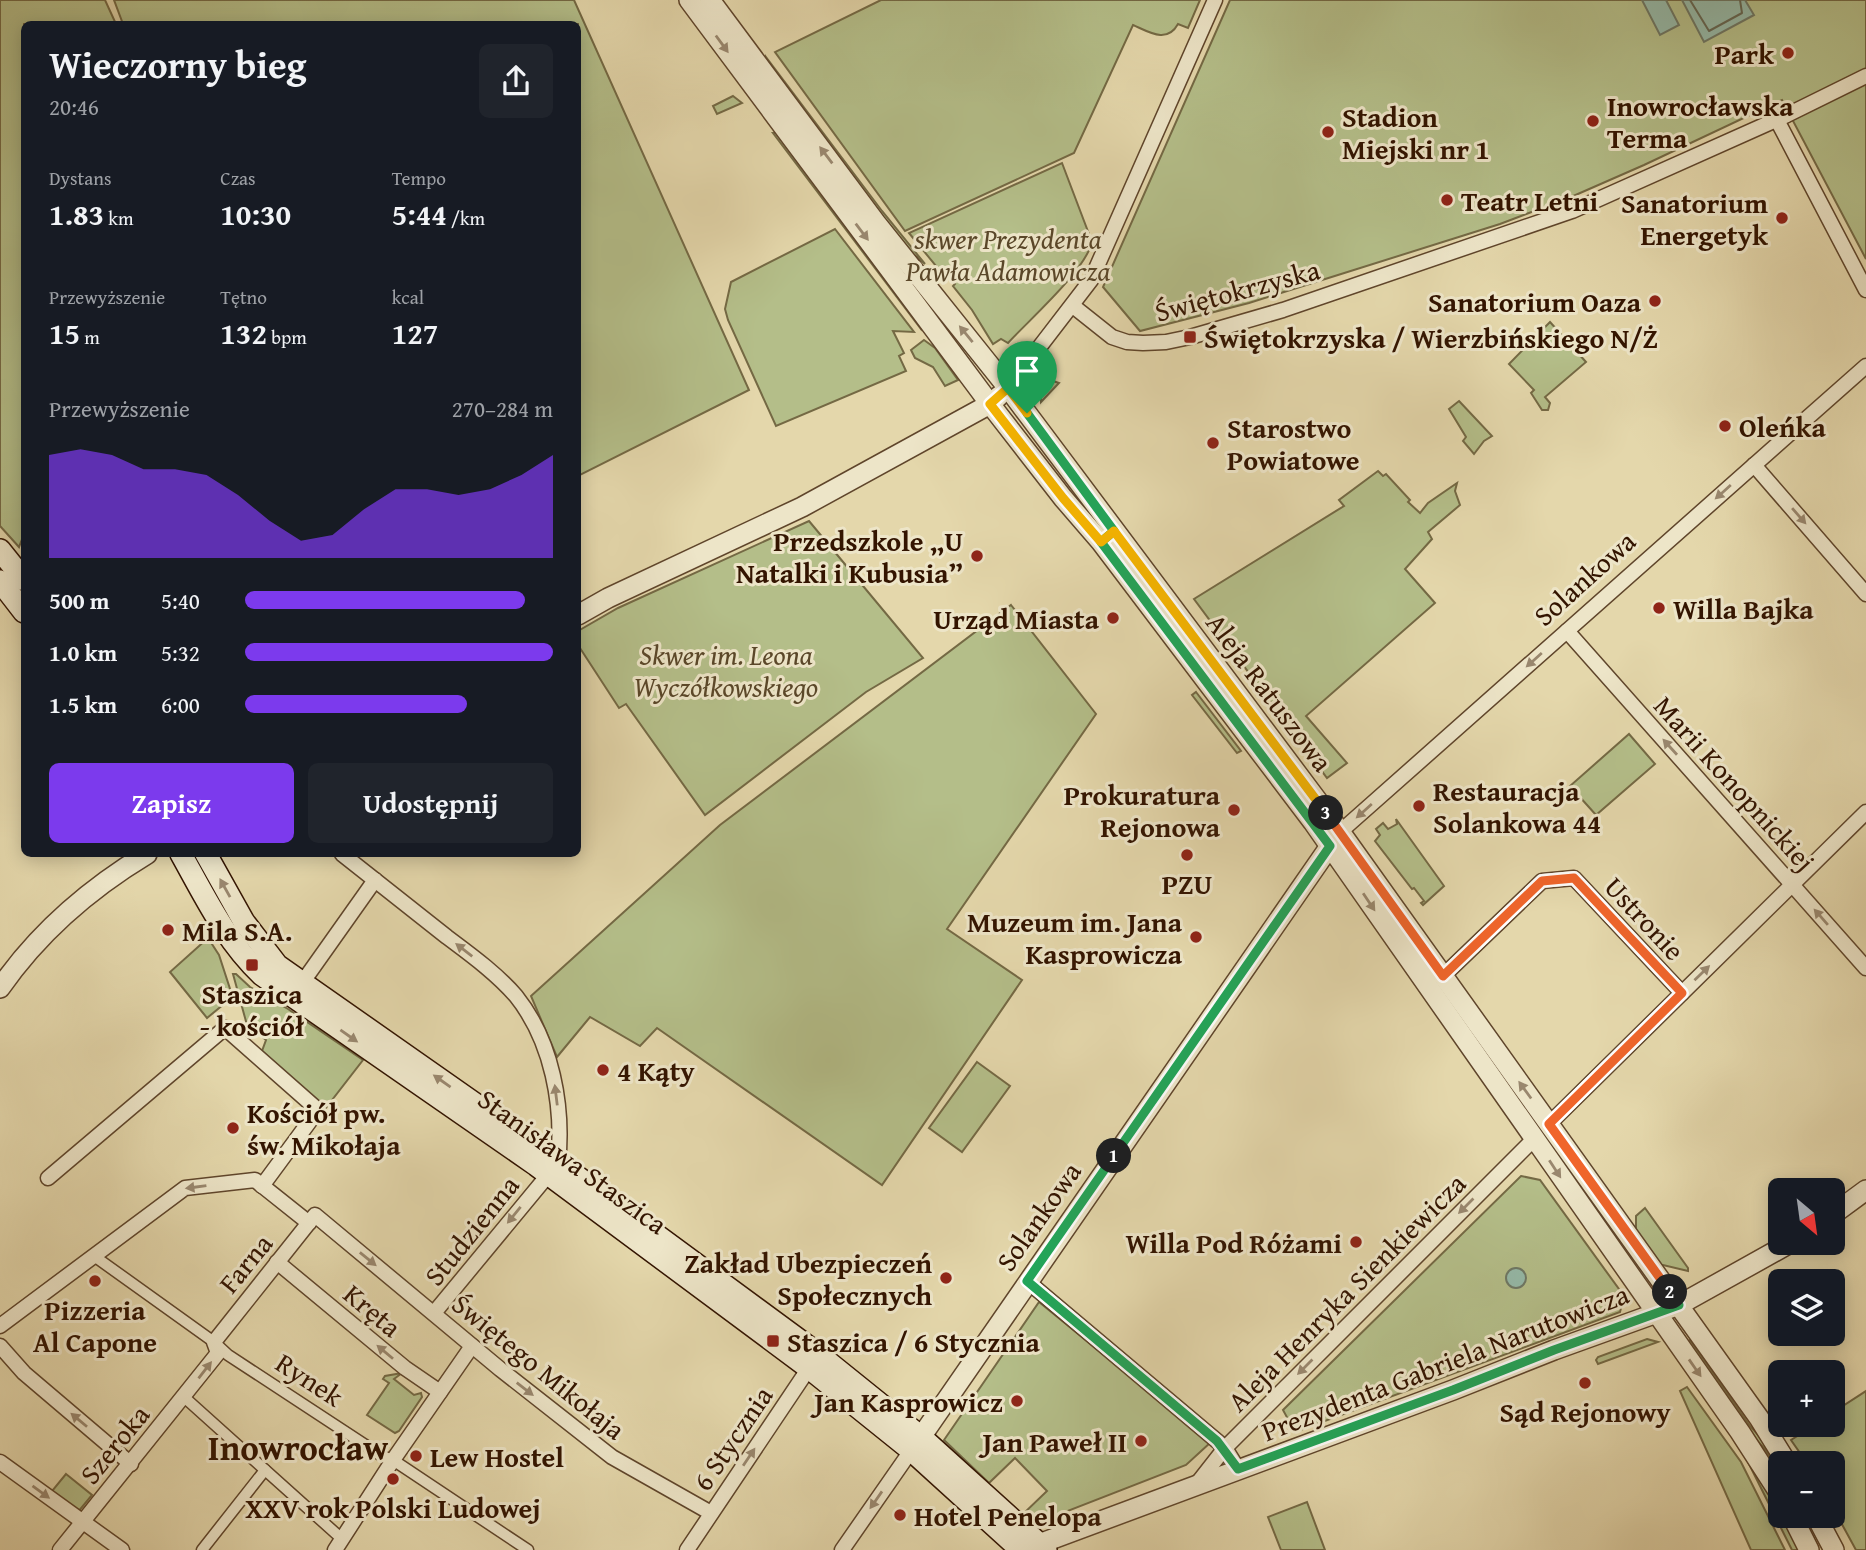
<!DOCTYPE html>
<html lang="pl">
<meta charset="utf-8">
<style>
:root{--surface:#171b24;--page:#20242c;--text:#f1f3f6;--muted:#9ea1a6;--accent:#7c3aed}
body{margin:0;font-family:"Gentium Book Plus",serif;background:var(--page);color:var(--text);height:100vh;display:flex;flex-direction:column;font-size:26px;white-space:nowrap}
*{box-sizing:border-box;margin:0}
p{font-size:23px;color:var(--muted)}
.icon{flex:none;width:38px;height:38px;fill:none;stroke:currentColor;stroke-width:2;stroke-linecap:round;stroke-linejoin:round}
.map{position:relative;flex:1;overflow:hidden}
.sheet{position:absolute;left:21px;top:21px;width:560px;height:836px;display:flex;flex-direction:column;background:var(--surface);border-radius:10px;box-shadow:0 4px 18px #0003}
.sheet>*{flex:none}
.needle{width:46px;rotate:151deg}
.buttons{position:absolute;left:1768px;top:1178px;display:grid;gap:14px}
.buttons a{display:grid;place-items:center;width:77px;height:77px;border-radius:10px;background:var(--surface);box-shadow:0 4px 18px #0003;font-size:35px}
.pin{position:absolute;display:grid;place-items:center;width:60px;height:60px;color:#fff;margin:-72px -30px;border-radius:50% 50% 50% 0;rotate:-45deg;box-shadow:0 0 7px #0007}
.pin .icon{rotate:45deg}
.km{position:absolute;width:35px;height:35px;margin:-18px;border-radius:50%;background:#222;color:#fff;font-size:19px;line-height:35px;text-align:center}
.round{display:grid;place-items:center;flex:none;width:74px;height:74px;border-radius:10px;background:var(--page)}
.head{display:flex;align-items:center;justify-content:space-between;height:119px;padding:0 28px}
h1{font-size:38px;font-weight:600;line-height:52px}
.stats{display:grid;grid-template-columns:repeat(3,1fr);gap:10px;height:119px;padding:7px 28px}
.stats div{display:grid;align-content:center}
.stats b{font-size:30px;font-weight:600}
.stats small{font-size:19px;font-weight:400}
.stats p{font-size:19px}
.chart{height:196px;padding:14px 28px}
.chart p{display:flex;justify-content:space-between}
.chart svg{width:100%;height:126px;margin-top:7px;fill:var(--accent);opacity:.7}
.button{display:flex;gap:14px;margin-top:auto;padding:14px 28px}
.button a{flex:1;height:80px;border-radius:10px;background:var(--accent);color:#fff;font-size:28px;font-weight:600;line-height:80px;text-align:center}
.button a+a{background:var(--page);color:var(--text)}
ul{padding:0 28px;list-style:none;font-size:23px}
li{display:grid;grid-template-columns:112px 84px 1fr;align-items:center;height:52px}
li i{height:18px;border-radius:9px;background:var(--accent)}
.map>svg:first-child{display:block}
.green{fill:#b4be89;stroke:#746944;stroke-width:2}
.water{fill:#95baa9;stroke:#6e7865;stroke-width:2}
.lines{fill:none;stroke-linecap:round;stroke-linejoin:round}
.shore{stroke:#646754;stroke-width:2}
.pedestrian-casing{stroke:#5f452b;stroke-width:13}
.minor-casing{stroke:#5f452b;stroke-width:17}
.tertiary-casing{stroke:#5f452b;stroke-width:22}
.secondary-casing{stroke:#331400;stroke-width:24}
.pedestrian{stroke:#ede5c8;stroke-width:10}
.minor{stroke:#ede5c8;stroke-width:14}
.tertiary{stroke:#ede5c8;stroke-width:19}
.secondary{stroke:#ede5c8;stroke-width:21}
.oneway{fill:#99876e}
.split-1-casing{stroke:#fff;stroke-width:14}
.split-2-casing{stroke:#fff;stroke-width:14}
.split-3-casing{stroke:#fff;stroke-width:14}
.split-4-casing{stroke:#fff;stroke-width:14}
.split-1{stroke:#22a559;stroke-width:9}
.split-2{stroke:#22a559;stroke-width:9}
.split-3{stroke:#f0652b;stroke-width:9}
.split-4{stroke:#f5b400;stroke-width:9}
.poi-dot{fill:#8f2418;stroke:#ede5c8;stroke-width:2.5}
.labels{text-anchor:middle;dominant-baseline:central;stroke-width:6;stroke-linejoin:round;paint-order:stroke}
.poi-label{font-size:28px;font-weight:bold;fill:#331400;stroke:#ede5c8;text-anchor:start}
.park-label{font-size:28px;font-style:italic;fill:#5a4729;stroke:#ede5c8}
.street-label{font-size:28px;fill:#331400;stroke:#ede5c8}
.district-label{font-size:35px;font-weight:bold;fill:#331400;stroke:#ede5c8}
</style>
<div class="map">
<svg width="1866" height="1550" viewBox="0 0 1866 1550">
<rect width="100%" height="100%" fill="#e4d7ab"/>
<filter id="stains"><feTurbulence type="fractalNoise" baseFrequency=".00286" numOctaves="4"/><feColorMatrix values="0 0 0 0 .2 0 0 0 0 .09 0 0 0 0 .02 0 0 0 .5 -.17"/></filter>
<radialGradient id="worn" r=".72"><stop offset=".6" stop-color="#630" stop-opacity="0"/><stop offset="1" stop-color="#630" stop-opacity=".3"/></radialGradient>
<!-- green -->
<g class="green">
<path d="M0 0H105L116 24H24V534L19 547 0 526Z"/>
<path d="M114 0H574L749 390 578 476V24H123Z"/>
<path d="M881 0H1200L1188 28 1178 24C1167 44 1149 32 1133 25L1074 153 905 231 775 52Z"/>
<path d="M1230 0H1866V259L1782 100 1644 165 1571 197 1500 224 1249 303 1140 331 1103 287Z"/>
<path d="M766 57 882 211 925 264 905 247 766 65Z"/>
<path d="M733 96 742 103 717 114 713 106Z"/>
<path d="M773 133H776L922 323 921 329Z"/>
<path d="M1062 163 1092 242C1085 271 1030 319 1008 343L1001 339 993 344 972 310 953 286 955 284 948 275 945 277 909 233Z"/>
<path d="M835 229 914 332 893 331 904 353 899 356 906 371 776 426 728 320 725 309 731 282Z"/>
<path d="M1550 322 1586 362 1545 397 1550 403 1548 410H1542L1531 393 1534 390 1509 364Z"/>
<path d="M924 340 935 348 958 380 945 386 933 367 915 358 911 350Z"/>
<path d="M1029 373 1032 378V406C1024 394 1021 387 1029 373Z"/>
<path d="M1044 378 1059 383 1041 402 1040 380Z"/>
<path d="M1459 401 1492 436 1484 441 1474 454 1463 441 1466 437 1449 409Z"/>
<path d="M1378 471 1383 476 1386 474 1410 500 1408 502 1420 513 1428 503 1457 483 1455 491 1460 505 1428 532 1432 539 1405 569 1435 603 1306 716 1347 763 1327 778 1194 599 1344 506 1339 500Z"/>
<path d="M809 521 923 658 866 692 705 815 626 704 619 708 578 645V631L618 608Z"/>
<path d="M1011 605 1096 714 947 929 1022 980 882 1185 657 1028 640 1046 590 1017 557 1057 531 996 720 825Z"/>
<path d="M1196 692 1241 751 1237 753 1192 695Z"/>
<path d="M1629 734 1655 764 1596 815 1570 786Z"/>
<path d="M1396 819 1444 886 1423 905 1421 903 1424 901 1414 888 1412 889 1375 841 1380 835 1376 829 1383 823 1388 829 1397 824Z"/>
<path d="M208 938 219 955 232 995 230 999 207 1018 170 972Z"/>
<path d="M233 974H236L250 987 288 1009 363 1060 325 1109 262 1051 266 1040 247 1025Z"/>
<path d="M977 1062 1010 1086 962 1152 929 1128Z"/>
<path d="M1521 1176 1540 1180 1624 1296 1620 1312 1295 1432 1283 1410Z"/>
<path d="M1645 1208 1688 1268V1271L1663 1265 1659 1266 1636 1232V1216Z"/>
<path d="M1039 1302 1211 1442 1186 1465 1037 1523 1023 1514 1047 1491 1015 1458 989 1483 944 1440Z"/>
<path d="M1647 1339 1658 1342 1598 1364 1596 1360 1598 1357Z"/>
<path d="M1690 1340 1750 1426 1768 1446 1780 1464V1472L1764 1448 1743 1425 1685 1343Z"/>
<path d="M402 1373 394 1379 414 1395 421 1393 422 1397 399 1431 395 1433 367 1415 389 1383 383 1379 385 1376Z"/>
<path d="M1687 1387 1741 1462 1785 1550H1751L1680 1391Z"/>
<path d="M1866 1391V1550H1856L1832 1506V1463H1807L1791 1440 1815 1425 1832 1424V1413Z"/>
<path d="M1745 1456C1756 1470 1780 1497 1780 1516H1784L1801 1550H1792Z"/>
<path d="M66 1474 92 1495 78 1512 52 1491Z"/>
<path d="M1307 1502 1325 1550H1281L1268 1517Z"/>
</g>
<!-- water -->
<g class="water">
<path d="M1642 0H1666L1679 25 1660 35Z"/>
<path d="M1682 0H1745L1754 15 1704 42Z"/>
<circle cx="1516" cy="1278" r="10"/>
</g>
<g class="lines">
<!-- shore -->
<path class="shore" d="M1690 0 1709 31 1742 13 1740 0"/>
<!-- pedestrian casing -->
<g class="pedestrian-casing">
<g id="pedestrian">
<path d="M94 1256 214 1342 228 1355 382 1456 393 1460 528 1550"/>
<path d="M184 1397 342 1539"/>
<path d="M202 1550 265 1470"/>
</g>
</g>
<!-- minor casing -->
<g class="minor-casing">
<g id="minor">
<path d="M1777 120 1866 290"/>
<path d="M1073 306 1112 337 1127 342 1143 343 1166 342 1190 337 1283 310 1572 211 1787 115 1866 76"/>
<path d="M1008 388 1091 280 1215 0"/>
<path d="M1754 465 1866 594"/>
<path d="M1567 631 1866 968"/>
<path d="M1340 832 1866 366"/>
<path d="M342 854C377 882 412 909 447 937 471 955 496 973 516 996 552 1041 564 1106 558 1163L434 1313"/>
<path d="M307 976 375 880"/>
<path d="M1443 976 1542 881 1574 878 1682 993"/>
<path d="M1549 1124 1866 812"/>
<path d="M48 1178 225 1028 318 1110 262 1186"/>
<path d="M277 1262 405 1368 440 1392"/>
<path d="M1027 1281 1217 1441 1225 1448 1238 1469"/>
<path d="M0 1326 185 1188 255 1180 309 1223"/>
<path d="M0 1346 24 1373 131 1464"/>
<path d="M0 1462 122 1550"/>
<path d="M1196 1485 1225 1448 1535 1138"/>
<path d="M60 1550 218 1353 214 1342 315 1215 500 1369 612 1457 711 1513"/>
<path d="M335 1550 393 1460 472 1346"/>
<path d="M687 1550 813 1362"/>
<path d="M842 1550 915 1445"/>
</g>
</g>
<!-- tertiary casing -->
<g class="tertiary-casing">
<g id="tertiary">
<path d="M689 0 990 404 1063 498 1101 542 1313 822 1740 1432 1780 1494"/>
<path d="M710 0 876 223 1008 388 1326 812 1759 1418 1787 1463"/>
<path d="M578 615 608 598 802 507 990 404 999 396"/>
<path d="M0 988C39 932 89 889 147 854"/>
<path d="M1832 1215 1866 1190"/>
<path d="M921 1437 1330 846"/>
<path d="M1792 1516 1809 1550"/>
<path d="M1816 1516 1834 1550"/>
<path d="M1034 1550 1039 1544 1453 1390 1554 1350 1679 1305 1792 1242"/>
</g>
</g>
<!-- secondary casing -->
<g class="secondary-casing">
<g id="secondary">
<path d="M0 550 24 580"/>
<path d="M0 581 24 612"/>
<path d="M181 854C205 897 226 941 262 975L536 1165 809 1368 911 1450 1021 1550"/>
<path d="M206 854 244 922 277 965 545 1153 818 1354 921 1437 1046 1550"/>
</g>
</g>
<!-- pedestrian -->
<use href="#pedestrian" class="pedestrian"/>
<!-- minor -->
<use href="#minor" class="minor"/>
<!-- tertiary -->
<use href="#tertiary" class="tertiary"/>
<!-- secondary -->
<use href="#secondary" class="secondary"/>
</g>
<!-- one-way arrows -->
<defs><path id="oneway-solid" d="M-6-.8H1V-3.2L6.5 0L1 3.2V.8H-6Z" transform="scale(1.75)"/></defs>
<g class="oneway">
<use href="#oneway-solid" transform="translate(722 44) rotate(54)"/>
<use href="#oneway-solid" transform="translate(826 155) rotate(-127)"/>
<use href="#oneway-solid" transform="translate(862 232) rotate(53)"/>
<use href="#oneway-solid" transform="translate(966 334) rotate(-129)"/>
<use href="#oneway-solid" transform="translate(1723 492) rotate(138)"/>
<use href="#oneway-solid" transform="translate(1799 516) rotate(49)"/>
<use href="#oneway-solid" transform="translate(1534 660) rotate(138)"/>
<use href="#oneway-solid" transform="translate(1670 747) rotate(-132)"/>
<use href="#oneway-solid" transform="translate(1364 811) rotate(138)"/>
<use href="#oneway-solid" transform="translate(225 888) rotate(-119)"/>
<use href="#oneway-solid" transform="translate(1369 902) rotate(56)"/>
<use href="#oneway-solid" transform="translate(1821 917) rotate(-131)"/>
<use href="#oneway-solid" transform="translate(464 950) rotate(-142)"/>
<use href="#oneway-solid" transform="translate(1702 973) rotate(-44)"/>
<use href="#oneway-solid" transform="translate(349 1036) rotate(35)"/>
<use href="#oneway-solid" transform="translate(442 1081) rotate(-145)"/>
<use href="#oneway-solid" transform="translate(1525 1090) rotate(-126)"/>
<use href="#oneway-solid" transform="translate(556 1095) rotate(-97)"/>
<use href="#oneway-solid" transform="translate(1555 1169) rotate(57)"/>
<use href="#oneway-solid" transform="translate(196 1187) rotate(172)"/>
<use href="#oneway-solid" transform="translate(1466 1206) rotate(135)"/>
<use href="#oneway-solid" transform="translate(514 1215) rotate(129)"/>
<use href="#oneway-solid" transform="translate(368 1259) rotate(39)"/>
<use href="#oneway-solid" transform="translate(385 1352) rotate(-140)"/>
<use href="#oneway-solid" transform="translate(1305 1367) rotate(135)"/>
<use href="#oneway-solid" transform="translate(1695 1368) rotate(55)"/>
<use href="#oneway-solid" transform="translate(205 1370) rotate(-52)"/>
<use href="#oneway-solid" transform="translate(525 1389) rotate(38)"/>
<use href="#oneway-solid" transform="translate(79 1420) rotate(-140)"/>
<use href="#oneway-solid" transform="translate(749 1457) rotate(-56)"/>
<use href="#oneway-solid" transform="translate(41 1492) rotate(36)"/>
<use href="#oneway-solid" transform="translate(876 1500) rotate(125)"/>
</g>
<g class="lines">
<!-- split-1 casing -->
<g class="split-1-casing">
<path id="split-1" d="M1027 413 1114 531 1101 542 1330 846 1114 1156"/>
</g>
<!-- split-2 casing -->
<g class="split-2-casing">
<path id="split-2" d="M1114 1156 1027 1281 1217 1441 1238 1469 1453 1390 1554 1350 1679 1305 1670 1292"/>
</g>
<!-- split-3 casing -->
<g class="split-3-casing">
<path id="split-3" d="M1326 813 1443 976 1542 881 1574 878 1682 993 1549 1124 1670 1292"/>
</g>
<!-- split-4 casing -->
<g class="split-4-casing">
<path id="split-4" d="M1027 413 1008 388 990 404 1063 498 1101 542 1114 531 1326 813"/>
</g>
<!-- split-1 -->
<use href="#split-1" class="split-1"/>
<!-- split-2 -->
<use href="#split-2" class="split-2"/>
<!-- split-3 -->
<use href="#split-3" class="split-3"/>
<!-- split-4 -->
<use href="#split-4" class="split-4"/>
</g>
<!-- markers -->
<g class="poi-dot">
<circle cx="1788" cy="53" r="7"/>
<circle cx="1593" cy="121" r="7"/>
<circle cx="1328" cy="132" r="7"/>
<circle cx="1447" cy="200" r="7"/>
<circle cx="1782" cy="218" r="7"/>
<circle cx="1655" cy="301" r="7"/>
<rect x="1183" y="330" width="14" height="14" rx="3.5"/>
<circle cx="1725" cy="426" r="7"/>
<circle cx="1213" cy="443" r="7"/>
<circle cx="977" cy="556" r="7"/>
<circle cx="1659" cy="608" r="7"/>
<circle cx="1113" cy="618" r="7"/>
<circle cx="1419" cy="806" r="7"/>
<circle cx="1234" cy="810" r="7"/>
<circle cx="1187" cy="855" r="7"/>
<circle cx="168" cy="930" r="7"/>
<circle cx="1196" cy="937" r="7"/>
<rect x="245" y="958" width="14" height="14" rx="3.5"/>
<circle cx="603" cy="1070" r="7"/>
<circle cx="233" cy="1128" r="7"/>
<circle cx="1356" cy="1242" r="7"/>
<circle cx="946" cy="1278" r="7"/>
<circle cx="95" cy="1281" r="7"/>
<rect x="766" y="1334" width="14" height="14" rx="3.5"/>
<circle cx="1585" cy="1383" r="7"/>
<circle cx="1017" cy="1401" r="7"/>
<circle cx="1141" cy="1441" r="7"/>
<circle cx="416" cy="1456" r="7"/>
<circle cx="393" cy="1479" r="7"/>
<circle cx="900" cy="1515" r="7"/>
</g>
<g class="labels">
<!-- poi labels -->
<g class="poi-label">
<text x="1774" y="53" text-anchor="end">Park</text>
<text x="1607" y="105">Inowrocławska<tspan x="1607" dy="32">Terma</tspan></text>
<text x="1342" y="116">Stadion<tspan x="1342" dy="32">Miejski nr 1</tspan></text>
<text x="1461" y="200">Teatr Letni</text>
<text x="1768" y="202" text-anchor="end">Sanatorium<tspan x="1768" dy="32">Energetyk</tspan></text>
<text x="1641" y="301" text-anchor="end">Sanatorium Oaza</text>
<text x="1204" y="337">Świętokrzyska / Wierzbińskiego N/Ż</text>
<text x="1739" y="426">Oleńka</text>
<text x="1227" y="427">Starostwo<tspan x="1227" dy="32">Powiatowe</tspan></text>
<text x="963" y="540" text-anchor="end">Przedszkole „U<tspan x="963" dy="32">Natalki i Kubusia”</tspan></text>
<text x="1673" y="608">Willa Bajka</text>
<text x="1099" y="618" text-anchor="end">Urząd Miasta</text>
<text x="1433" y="790">Restauracja<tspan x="1433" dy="32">Solankowa 44</tspan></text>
<text x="1220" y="794" text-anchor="end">Prokuratura<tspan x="1220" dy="32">Rejonowa</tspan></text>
<text x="1187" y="883" text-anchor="middle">PZU</text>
<text x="1182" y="921" text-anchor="end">Muzeum im. Jana<tspan x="1182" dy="32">Kasprowicza</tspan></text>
<text x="182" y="930">Mila S.A.</text>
<text x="252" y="993" text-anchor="middle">Staszica<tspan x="252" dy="32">- kościół</tspan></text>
<text x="617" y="1070">4 Kąty</text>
<text x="247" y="1112">Kościół pw.<tspan x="247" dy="32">św. Mikołaja</tspan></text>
<text x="1342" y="1242" text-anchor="end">Willa Pod Różami</text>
<text x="932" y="1262" text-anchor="end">Zakład Ubezpieczeń<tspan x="932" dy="32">Społecznych</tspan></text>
<text x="95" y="1309" text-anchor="middle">Pizzeria<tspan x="95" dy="32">Al Capone</tspan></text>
<text x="787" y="1341">Staszica / 6 Stycznia</text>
<text x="1003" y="1401" text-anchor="end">Jan Kasprowicz</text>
<text x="1585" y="1411" text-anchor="middle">Sąd Rejonowy</text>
<text x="1127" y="1441" text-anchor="end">Jan Paweł II</text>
<text x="430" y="1456">Lew Hostel</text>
<text x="393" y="1507" text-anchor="middle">XXV rok Polski Ludowej</text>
<text x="914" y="1515">Hotel Penelopa</text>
</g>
<!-- park labels -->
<g class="park-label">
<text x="1008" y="238">skwer Prezydenta<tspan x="1008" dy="32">Pawła Adamowicza</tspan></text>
<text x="726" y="654">Skwer im. Leona<tspan x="726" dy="32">Wyczółkowskiego</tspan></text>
</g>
<!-- street labels -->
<g class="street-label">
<text transform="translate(1237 290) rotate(-15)">Świętokrzyska</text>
<text transform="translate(1584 578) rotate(-42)">Solankowa</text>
<text transform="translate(1270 692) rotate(53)">Aleja Ratuszowa</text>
<text transform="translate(1735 783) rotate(48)">Marii Konopnickiej</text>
<text transform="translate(1645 918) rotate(47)">Ustronie</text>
<text transform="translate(573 1161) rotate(36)">Stanisława Staszica</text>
<text transform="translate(1038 1216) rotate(-55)">Solankowa</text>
<text transform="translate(471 1230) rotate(-51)">Studzienna</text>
<text transform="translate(245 1263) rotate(-51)">Farna</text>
<text transform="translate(1346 1292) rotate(-45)">Aleja Henryka Sienkiewicza</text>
<text transform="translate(373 1310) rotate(40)">Kręta</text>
<text transform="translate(1445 1362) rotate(-21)">Prezydenta Gabriela Narutowicza</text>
<text transform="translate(539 1366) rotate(39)">Świętego Mikołaja</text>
<text transform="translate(310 1379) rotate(33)">Rynek</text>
<text transform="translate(732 1438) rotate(-56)">6 Stycznia</text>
<text transform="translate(114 1444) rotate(-51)">Szeroka</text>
</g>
<!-- district labels -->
<g class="district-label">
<text x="298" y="1447">Inowrocław</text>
</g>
</g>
<rect width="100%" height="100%" filter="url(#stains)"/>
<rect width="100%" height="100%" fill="url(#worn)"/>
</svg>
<div class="buttons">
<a><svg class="needle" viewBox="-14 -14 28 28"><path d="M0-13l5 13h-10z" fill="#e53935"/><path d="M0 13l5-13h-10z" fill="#9ea1a6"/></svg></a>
<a><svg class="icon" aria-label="layers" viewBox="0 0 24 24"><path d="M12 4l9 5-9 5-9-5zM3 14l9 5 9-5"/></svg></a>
<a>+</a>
<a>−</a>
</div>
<div class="pin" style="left:1027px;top:413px;background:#1e9e55"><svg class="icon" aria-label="arrive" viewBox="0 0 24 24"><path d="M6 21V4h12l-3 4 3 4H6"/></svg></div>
<b class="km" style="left:1114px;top:1156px">1</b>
<b class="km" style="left:1670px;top:1292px">2</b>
<b class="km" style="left:1326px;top:813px">3</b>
<section class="sheet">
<div class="head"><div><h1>Wieczorny bieg</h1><p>20:46</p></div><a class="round"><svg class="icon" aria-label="share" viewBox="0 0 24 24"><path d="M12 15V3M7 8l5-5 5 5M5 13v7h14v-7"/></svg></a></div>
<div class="stats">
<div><p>Dystans</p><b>1.83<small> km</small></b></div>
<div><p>Czas</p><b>10:30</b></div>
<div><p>Tempo</p><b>5:44<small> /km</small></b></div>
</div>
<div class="stats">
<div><p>Przewyższenie</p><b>15<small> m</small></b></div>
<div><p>Tętno</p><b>132<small> bpm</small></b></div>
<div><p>kcal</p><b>127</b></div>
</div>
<div class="chart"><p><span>Przewyższenie</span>270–284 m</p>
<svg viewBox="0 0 160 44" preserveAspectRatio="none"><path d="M0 44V8L10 6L20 8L30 13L40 13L50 15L60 22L70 31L80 38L90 36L100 27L110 20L120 20L130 22L140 20L150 15L160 8V44z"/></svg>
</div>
<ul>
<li><b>500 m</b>5:40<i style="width:91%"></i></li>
<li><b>1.0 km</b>5:32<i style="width:100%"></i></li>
<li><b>1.5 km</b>6:00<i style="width:72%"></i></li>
</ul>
<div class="button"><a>Zapisz</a><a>Udostępnij</a></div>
</section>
</div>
